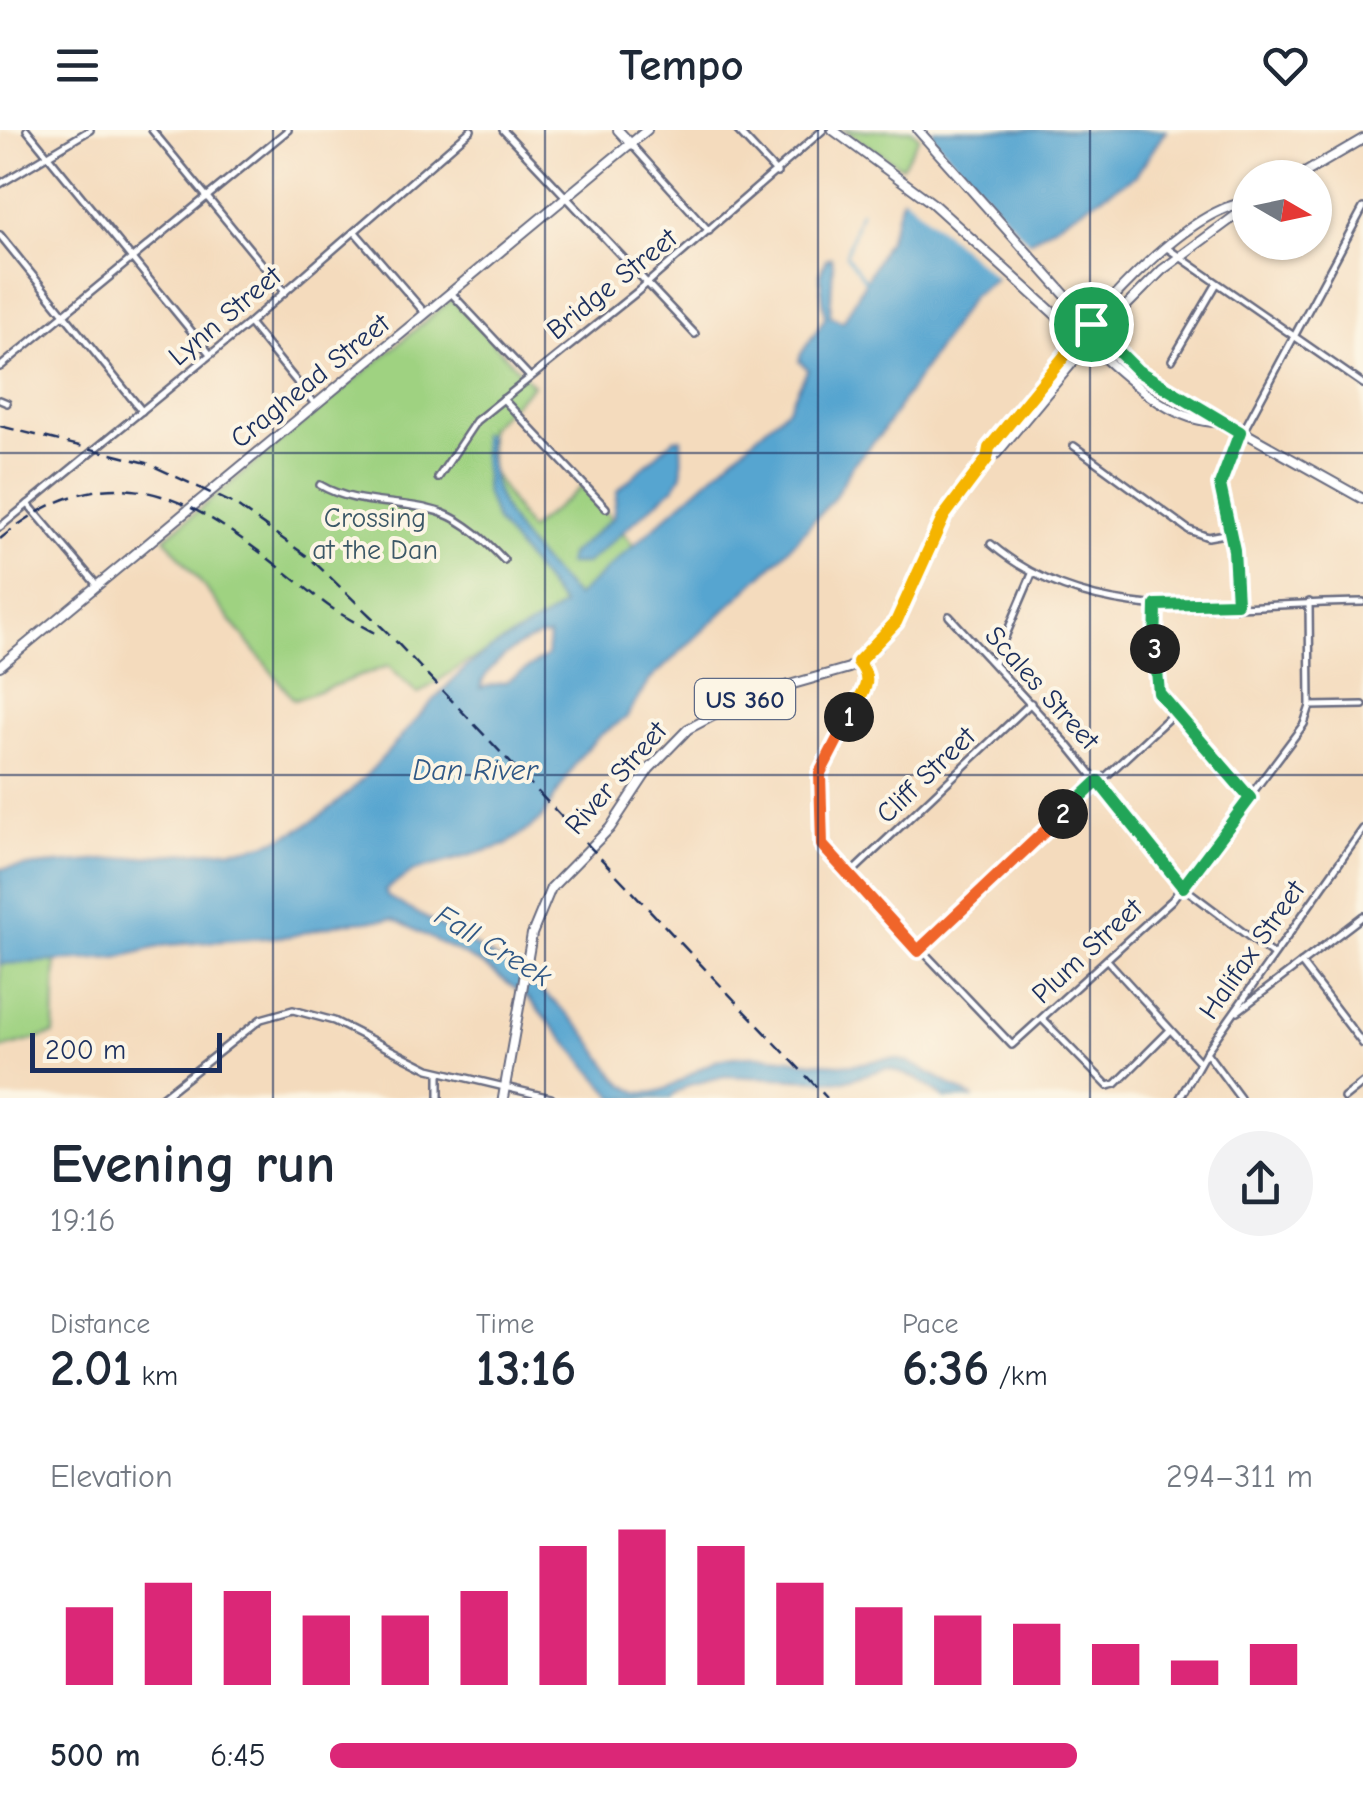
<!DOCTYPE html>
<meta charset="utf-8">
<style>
:root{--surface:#fff;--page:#f2f2f3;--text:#1f2937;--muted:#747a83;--accent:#db2777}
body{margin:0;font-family:"Comic Neue",sans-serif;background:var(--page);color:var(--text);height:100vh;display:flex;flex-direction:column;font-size:38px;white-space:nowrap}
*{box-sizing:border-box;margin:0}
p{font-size:32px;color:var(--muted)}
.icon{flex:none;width:55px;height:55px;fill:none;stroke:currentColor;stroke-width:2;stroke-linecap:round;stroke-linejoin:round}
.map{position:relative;height:968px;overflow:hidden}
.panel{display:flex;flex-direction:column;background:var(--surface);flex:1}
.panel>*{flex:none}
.needle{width:65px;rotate:99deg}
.fabs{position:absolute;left:1232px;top:30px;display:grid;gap:20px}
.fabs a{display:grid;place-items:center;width:100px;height:100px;border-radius:50%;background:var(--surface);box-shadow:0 2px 8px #0004;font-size:50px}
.scale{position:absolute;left:30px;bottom:25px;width:192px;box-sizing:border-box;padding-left:10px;border:5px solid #1b2f5e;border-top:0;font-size:28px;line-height:35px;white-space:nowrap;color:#1b2f5e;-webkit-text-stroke:8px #fcf5e5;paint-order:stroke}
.pin{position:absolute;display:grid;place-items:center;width:85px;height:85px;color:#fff;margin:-42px;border:5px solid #fff;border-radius:50%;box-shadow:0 2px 10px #0007}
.km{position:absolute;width:50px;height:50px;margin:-25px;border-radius:50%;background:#222;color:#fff;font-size:28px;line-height:50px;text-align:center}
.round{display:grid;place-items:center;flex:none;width:105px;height:105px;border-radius:52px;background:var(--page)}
.head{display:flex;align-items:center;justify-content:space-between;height:170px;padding:0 50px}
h1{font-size:55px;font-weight:800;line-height:75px}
.metrics{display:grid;grid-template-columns:repeat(3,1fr);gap:15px;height:170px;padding:10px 50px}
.metrics div{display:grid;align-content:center}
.metrics b{font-size:50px;font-weight:800}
.metrics small{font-size:28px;font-weight:400}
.metrics p{font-size:28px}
.chart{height:280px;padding:20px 50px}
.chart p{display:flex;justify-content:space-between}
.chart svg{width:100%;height:180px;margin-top:10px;stroke:var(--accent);stroke-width:6}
ul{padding:0 50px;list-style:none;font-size:32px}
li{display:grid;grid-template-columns:160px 120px 1fr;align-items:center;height:75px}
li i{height:25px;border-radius:12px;background:var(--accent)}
header{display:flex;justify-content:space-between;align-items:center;height:130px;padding:0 50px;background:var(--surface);font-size:45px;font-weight:800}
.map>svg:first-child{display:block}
.green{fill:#9fd281;stroke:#5d8070;stroke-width:2.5}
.water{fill:#56a5d0;stroke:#386a97;stroke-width:2.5;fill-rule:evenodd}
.pier{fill:#f4dbbd}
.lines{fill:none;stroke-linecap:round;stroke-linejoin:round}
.stream{stroke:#56a5d0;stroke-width:2.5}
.street-casing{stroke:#676b7f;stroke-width:10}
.secondary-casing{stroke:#676b7f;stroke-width:12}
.primary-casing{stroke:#676b7f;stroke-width:12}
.street{stroke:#fff;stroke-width:5}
.secondary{stroke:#fff;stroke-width:8}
.primary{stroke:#fff;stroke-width:8}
.rail{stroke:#1b2f5e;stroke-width:2.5;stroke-dasharray:15 8;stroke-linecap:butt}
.split-1-casing{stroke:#fff;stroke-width:20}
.split-2-casing{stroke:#fff;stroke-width:20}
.split-3-casing{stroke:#fff;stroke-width:20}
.split-4-casing{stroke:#fff;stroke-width:20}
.split-1{stroke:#f5b400;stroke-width:12}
.split-2{stroke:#f0652b;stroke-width:12}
.split-3{stroke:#22a559;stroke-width:12}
.split-4{stroke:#22a559;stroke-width:12}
.grid{fill:none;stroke:#1b2f5e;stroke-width:2.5;stroke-opacity:0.55}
.labels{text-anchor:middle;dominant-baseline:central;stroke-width:8;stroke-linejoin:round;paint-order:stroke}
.shield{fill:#fcf5e5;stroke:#5e6a86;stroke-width:2.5}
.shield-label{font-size:25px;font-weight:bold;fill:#1b2f5e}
.street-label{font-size:28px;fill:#1b2f5e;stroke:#fcf5e5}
.park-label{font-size:28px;fill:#3c5867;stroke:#fcf5e5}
.water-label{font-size:30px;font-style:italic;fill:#305886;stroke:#fcf5e5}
</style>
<header><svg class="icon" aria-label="menu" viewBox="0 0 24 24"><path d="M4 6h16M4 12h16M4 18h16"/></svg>Tempo<svg class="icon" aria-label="heart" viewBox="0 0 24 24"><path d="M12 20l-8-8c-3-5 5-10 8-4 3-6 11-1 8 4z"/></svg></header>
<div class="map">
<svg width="1363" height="968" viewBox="0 0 1363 968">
<rect width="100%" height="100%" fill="#fcf5e5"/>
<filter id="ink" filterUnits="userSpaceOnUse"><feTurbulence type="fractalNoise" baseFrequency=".01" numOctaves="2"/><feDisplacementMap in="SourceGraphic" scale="20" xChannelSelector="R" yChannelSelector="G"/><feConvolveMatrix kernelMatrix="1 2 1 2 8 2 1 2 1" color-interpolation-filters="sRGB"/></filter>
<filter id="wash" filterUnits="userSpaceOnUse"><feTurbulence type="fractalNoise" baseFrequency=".0048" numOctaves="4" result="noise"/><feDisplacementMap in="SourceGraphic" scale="40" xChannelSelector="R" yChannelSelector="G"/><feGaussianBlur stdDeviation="2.25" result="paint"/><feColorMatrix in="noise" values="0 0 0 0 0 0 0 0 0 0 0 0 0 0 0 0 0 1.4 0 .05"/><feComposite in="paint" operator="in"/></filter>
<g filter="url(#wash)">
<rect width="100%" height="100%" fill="#f4dbbd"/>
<!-- green -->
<g class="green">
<path d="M843 0H913L919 7 902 37Z"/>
<path d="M452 169 533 255 488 298 492 342 529 400 583 356 640 423 527 503 467 532 418 564 388 536 294 570 165 408Z"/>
<path d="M56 827 54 904 0 919V831Z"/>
</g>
<!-- water -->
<g class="water">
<path d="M934 0H1166L1136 45 1028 112 1014 135 972 166 880 305 853 334 834 368 779 429 648 552 626 588 599 606 578 629 540 691 506 715 414 741 385 760 388 767C457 806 528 840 582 899 600 918 615 961 644 963 671 965 694 937 719 930 763 918 811 937 855 934 870 933 886 926 900 930 927 937 950 958 975 968H945L915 948 887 938 844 951 725 946 689 955 669 968H615L528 868 483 835 393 789 342 793 291 806 167 815 116 828 0 834V739L247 718C345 701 398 597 467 537 497 511 532 498 563 476L497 392 486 364 481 304H487C489 383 525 413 576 467L788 278 808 239 799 231 801 224 825 188 820 144 826 129 831 127 833 134 830 186 843 192 888 110 918 24ZM549 506 547 526 506 552 480 558C486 535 525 506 549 506Z"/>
<path d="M681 308 682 344 674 357 586 434H567L569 425 613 388 617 361 674 309Z"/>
</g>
<!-- pier -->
<path class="pier" d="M927 1 1032 116 1001 152 900 64 913 22Z"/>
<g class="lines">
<!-- stream -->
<path class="stream" d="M860 82 846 125 866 152"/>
</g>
</g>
<g filter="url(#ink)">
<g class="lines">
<!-- street casing -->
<g class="street-casing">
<g id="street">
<path d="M27 0 210 224"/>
<path d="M152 0 285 162"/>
<path d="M503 0 695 204"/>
<path d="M737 0 777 43"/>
<path d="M631 14 709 101"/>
<path d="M0 54 90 0"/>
<path d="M355 102 425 183"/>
<path d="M0 105 142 281"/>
<path d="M1167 118 1363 254"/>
<path d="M451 163 530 247"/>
<path d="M249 193 314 273"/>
<path d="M1172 230 1216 155"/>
<path d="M0 237 288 0"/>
<path d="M503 269 606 378"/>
<path d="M0 270 7 273"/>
<path d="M1074 316 1189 400 1208 407 1230 403"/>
<path d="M438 348 476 291 637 162 823 0"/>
<path d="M320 355C357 377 403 369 442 383 466 392 486 411 504 430"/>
<path d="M28 374 97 455"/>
<path d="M0 397 249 193 471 0"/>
<path d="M991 414C1093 502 1238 473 1363 472"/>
<path d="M1237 473 1234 419 1220 355 1223 339 1363 78"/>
<path d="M1157 475 1155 550 1159 563 1249 667"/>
<path d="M949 486 1067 614 1183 757 1272 824"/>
<path d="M858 533 868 543 869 553 822 635V715L1012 915 1172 770 1304 594 1310 576 1309 472"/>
<path d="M994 533 1032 444"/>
<path d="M1310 576 1363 575"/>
<path d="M848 746 1031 573"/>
<path d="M918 821 1174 583"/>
<path d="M1107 830 1199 931"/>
<path d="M1301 833 1363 914"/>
<path d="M1238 881 1363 786"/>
<path d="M1042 889 1108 956 1116 954 1170 900"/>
<path d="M1206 922 1240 968"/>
<path d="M439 942V968"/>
<path d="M161 968 261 889 293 880 334 891 429 939 551 968"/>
<path d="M1180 968 1206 922 1363 699"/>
<path d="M1344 968 1363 953"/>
</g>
</g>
<!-- secondary casing -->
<g class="secondary-casing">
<g id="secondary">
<path d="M618 0 631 14"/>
<path d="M833 0 932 73 1080 207"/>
<path d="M918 0 1091 194"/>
<path d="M0 536 647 0"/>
</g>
</g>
<!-- primary casing -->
<g class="primary-casing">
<g id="primary">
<path d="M1296 48 1363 9"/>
<path d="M1091 194 1123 229 1154 252 1363 369"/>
<path d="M1086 212C1123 243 1170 295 1222 292"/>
<path d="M987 329 997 323 1088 214 1162 140 1250 75"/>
<path d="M503 968 532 804 551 758 610 698 649 639 688 599 751 566 849 538 879 515 896 491 944 386 987 329 989 318C1039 255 1168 78 1250 72"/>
</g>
</g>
<!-- street -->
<use href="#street" class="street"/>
<!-- secondary -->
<use href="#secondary" class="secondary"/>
<!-- primary -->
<use href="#primary" class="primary"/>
<!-- rail -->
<g class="rail">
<path d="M0 296 147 333 234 374 311 429 388 503 827 968"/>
<path d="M0 409C130 300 219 391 326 474 342 486 361 495 378 505"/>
</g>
</g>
</g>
<g class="lines" filter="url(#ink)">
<!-- split-1 casing -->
<g class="split-1-casing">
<path id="split-1" d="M849 587C859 565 877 553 858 532L896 492 944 386 987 329 989 318 1091 194"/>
</g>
<!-- split-2 casing -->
<g class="split-2-casing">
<path id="split-2" d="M849 587 820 643 822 715 918 821 1063 684"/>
</g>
<!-- split-3 casing -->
<g class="split-3-casing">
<path id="split-3" d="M1063 684 1098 651 1183 757 1250 668 1159 563 1155 519"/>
</g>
<!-- split-4 casing -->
<g class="split-4-casing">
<path id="split-4" d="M1091 194 1138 241 1240 302 1220 355 1234 420 1237 473 1156 475 1155 519"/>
</g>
<!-- split-1 -->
<use href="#split-1" class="split-1"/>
<!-- split-2 -->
<use href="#split-2" class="split-2"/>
<!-- split-3 -->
<use href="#split-3" class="split-3"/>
<!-- split-4 -->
<use href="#split-4" class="split-4"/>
</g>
<!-- grid -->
<path class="grid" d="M273 0V968M545 0V968M818 0V968M1090 0V968M0 323H1363M0 645H1363"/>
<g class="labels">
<!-- shield labels -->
<rect class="shield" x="695" y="549" width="100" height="40" rx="8"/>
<g class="shield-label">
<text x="745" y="569">US 360</text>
</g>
<!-- street labels -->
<g class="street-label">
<text transform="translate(612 154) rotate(-39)">Bridge Street</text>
<text transform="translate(225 186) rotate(-40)">Lynn Street</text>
<text transform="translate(310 251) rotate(-39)">Craghead Street</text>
<text transform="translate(1042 558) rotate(48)">Scales Street</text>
<text transform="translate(926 645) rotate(-44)">Cliff Street</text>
<text transform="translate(616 648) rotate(-49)">River Street</text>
<text transform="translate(1252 820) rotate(-55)">Halifax Street</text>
<text transform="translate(1087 821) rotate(-43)">Plum Street</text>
</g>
<!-- park labels -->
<g class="park-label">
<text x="375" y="388">Crossing<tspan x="375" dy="32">at the Dan</tspan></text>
</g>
<!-- water labels -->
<g class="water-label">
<text x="475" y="640">Dan River</text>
<text transform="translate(493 816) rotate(31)">Fall Creek</text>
</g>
</g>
</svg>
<div class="fabs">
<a><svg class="needle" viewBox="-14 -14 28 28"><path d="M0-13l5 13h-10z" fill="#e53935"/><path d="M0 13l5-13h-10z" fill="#747a83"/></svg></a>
</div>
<div class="scale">200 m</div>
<div class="pin" style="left:1091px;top:194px;background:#1e9e55"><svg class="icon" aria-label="arrive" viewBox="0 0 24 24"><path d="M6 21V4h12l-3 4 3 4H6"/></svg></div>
<b class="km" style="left:849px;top:587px">1</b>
<b class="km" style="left:1063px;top:684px">2</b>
<b class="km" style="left:1155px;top:519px">3</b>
</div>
<section class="panel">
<div class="head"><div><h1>Evening run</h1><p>19:16</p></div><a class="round"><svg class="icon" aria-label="share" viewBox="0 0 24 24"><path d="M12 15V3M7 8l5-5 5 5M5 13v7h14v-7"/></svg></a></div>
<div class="metrics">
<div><p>Distance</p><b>2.01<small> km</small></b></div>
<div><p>Time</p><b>13:16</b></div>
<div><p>Pace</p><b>6:36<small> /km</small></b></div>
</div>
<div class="chart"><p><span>Elevation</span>294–311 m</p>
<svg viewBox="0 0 160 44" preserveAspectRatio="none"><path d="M5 44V25M15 44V19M25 44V21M35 44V27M45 44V27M55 44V21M65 44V10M75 44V6M85 44V10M95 44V19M105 44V25M115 44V27M125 44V29M135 44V34M145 44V38M155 44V34"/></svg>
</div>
<ul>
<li><b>500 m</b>6:45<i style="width:76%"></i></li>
</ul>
</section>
